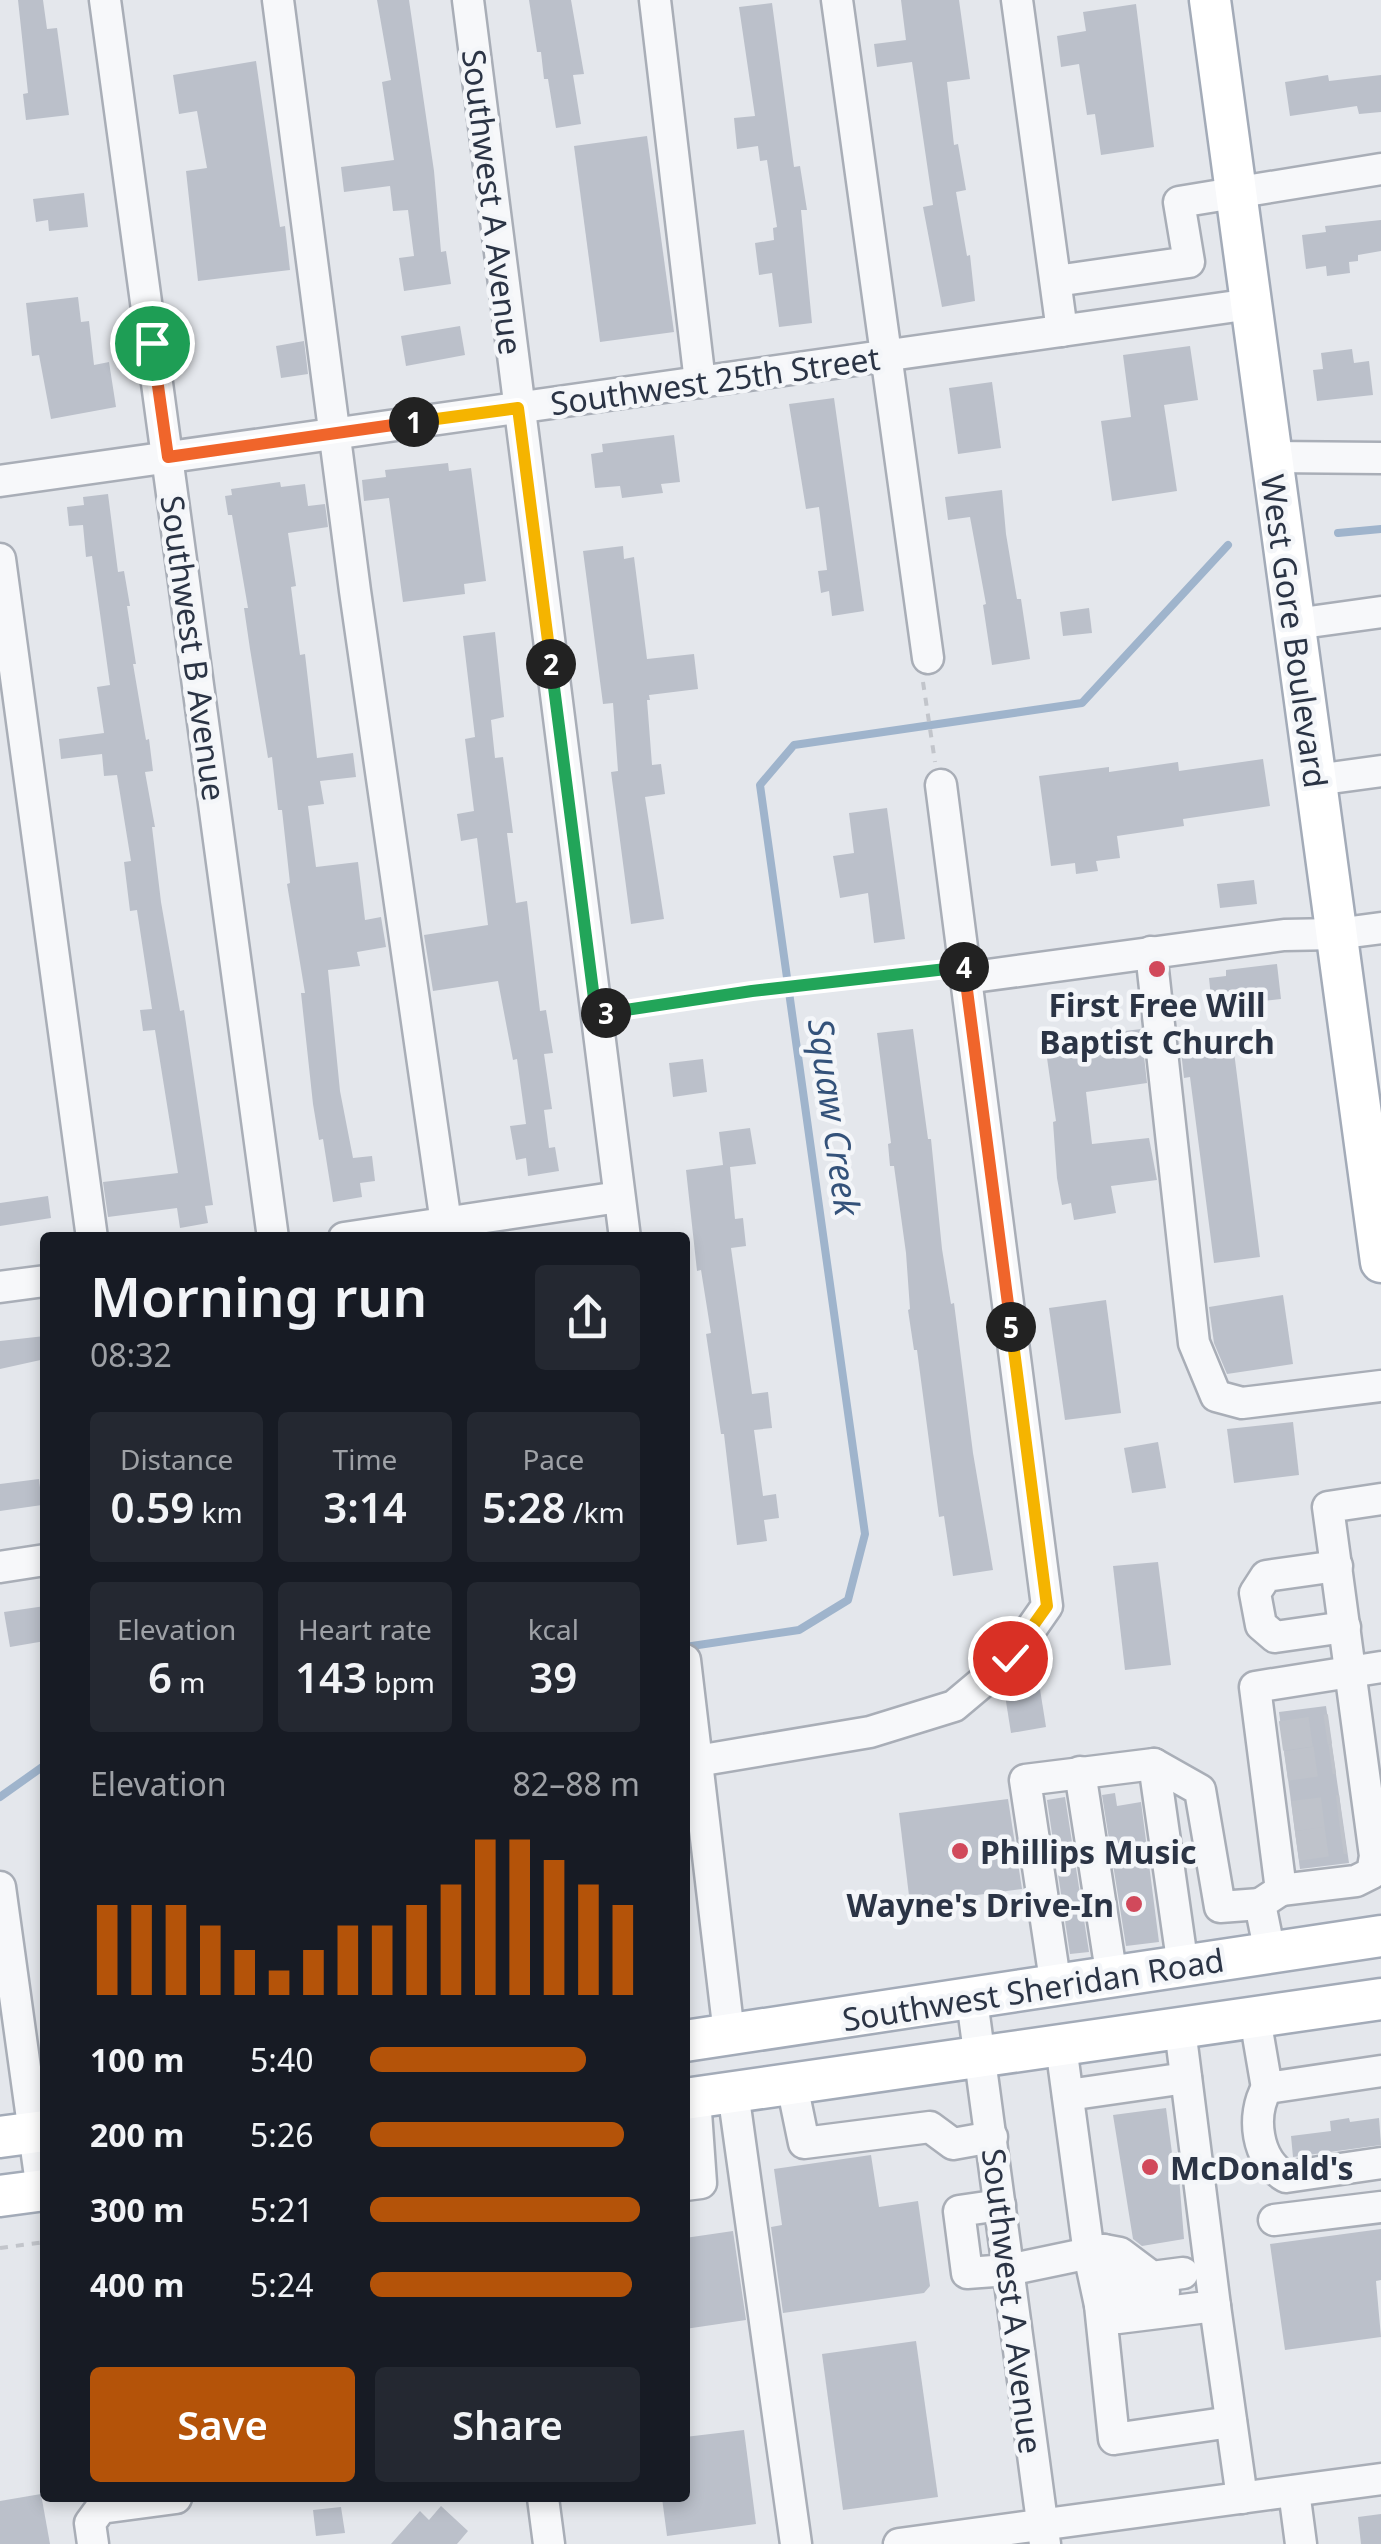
<!DOCTYPE html>
<meta charset="utf-8">
<style>
:root{--surface:#171b24;--page:#242831;--text:#f1f3f6;--muted:#9ea1a6;--accent:#b45309}
body{margin:0;font-family:"Noto Sans",sans-serif;background:var(--page);color:var(--text);height:100vh;display:flex;flex-direction:column;font-size:38px;white-space:nowrap}
*{box-sizing:border-box;margin:0}
p{font-size:32px;color:var(--muted)}
.icon{flex:none;width:55px;height:55px;fill:none;stroke:currentColor;stroke-width:2;stroke-linecap:round;stroke-linejoin:round}
.map{position:relative;flex:1;overflow:hidden}
.details{position:absolute;left:40px;top:1232px;width:650px;height:1270px;display:flex;flex-direction:column;background:var(--surface);border-radius:10px;box-shadow:0 5px 15px #0003}
.details>*{flex:none}
.pin{position:absolute;display:grid;place-items:center;width:85px;height:85px;color:#fff;margin:-42px;border:5px solid #fff;border-radius:50%;box-shadow:0 2px 10px #0007}
.km{position:absolute;width:50px;height:50px;margin:-25px;border-radius:50%;background:#222;color:#fff;font-size:28px;line-height:50px;text-align:center}
.round{display:grid;place-items:center;flex:none;width:105px;height:105px;border-radius:10px;background:var(--page)}
.headline{display:flex;align-items:center;justify-content:space-between;height:170px;padding:0 50px}
h1{font-size:55px;font-weight:600;line-height:75px}
.stats{display:grid;grid-template-columns:repeat(3,1fr);gap:15px;height:170px;padding:10px 50px}
.stats div{display:grid;align-content:center;border-radius:10px;background:var(--page);text-align:center}
.stats b{font-size:42px;font-weight:600}
.stats small{font-size:28px;font-weight:400}
.stats p{font-size:28px}
.chart{height:280px;padding:20px 50px}
.chart p{display:flex;justify-content:space-between}
.chart svg{width:100%;height:180px;margin-top:10px;stroke:var(--accent);stroke-width:6}
.button{display:flex;gap:20px;margin-top:auto;padding:20px 50px}
.button a{flex:1;height:115px;border-radius:10px;background:var(--accent);color:#fff;font-size:40px;font-weight:600;line-height:115px;text-align:center}
.button a+a{background:var(--page);color:var(--text)}
ul{padding:0 50px;list-style:none;font-size:32px}
li{display:grid;grid-template-columns:160px 120px 1fr;align-items:center;height:75px}
li i{height:25px;border-radius:12px;background:var(--accent)}
.map>svg:first-child{display:block}
.lines{fill:none;stroke-linecap:round;stroke-linejoin:round}
.stream{stroke:#9fb4cc;stroke-width:8}
.building{fill:#bbc0ca}
.minor-tunnel{stroke:#bfc3cb;stroke-width:30;stroke-dasharray:30 15;stroke-linecap:butt}
.minor-casing{stroke:#a9aeb7;stroke-width:35}
.major-casing{stroke:#a3abb8;stroke-width:45}
.path{stroke:#c2c5cb;stroke-width:4;stroke-dasharray:8 8;stroke-linecap:butt}
.minor{stroke:#f7f8fa;stroke-width:30}
.major{stroke:#fff;stroke-width:40}
.split-1-casing{stroke:#fff;stroke-width:20}
.split-2-casing{stroke:#fff;stroke-width:20}
.split-3-casing{stroke:#fff;stroke-width:20}
.split-4-casing{stroke:#fff;stroke-width:20}
.split-5-casing{stroke:#fff;stroke-width:20}
.split-6-casing{stroke:#fff;stroke-width:20}
.split-1{stroke:#f0652b;stroke-width:12}
.split-2{stroke:#f5b400;stroke-width:12}
.split-3{stroke:#22a559;stroke-width:12}
.split-4{stroke:#22a559;stroke-width:12}
.split-5{stroke:#f0652b;stroke-width:12}
.split-6{stroke:#f5b400;stroke-width:12}
.poi-dot{fill:#d1495b;stroke:#f4f6f9;stroke-width:4}
.labels{text-anchor:middle;dominant-baseline:central;stroke-width:9;stroke-linejoin:round;paint-order:stroke}
.street-label{font-size:32px;fill:#2b3445;stroke:#f4f6f9}
.poi-label{font-size:32px;font-weight:bold;fill:#2b3445;stroke:#f4f6f9;text-anchor:start}
.water-label{font-size:35px;font-style:italic;fill:#34527a;stroke:#f4f6f9}
</style>
<div class="map">
<svg width="1381" height="2544" viewBox="0 0 1381 2544">
<rect width="100%" height="100%" fill="#e4e7ec"/>
<g class="lines">
<!-- stream -->
<g class="stream">
<path d="M1338 533 1381 529"/>
<path d="M685 1647 799 1630 848 1600 865 1534 760 785 794 745 1082 703 1228 545"/>
<path d="M0 1797 45 1765"/>
</g>
</g>
<!-- building -->
<g class="building">
<path d="M18 0H43L47 29 57 28 69 115 26 120 23 94 28 93Z"/>
<path d="M377 0H409L434 171 441 252 446 251 451 284 404 291 399 258 414 256 408 210 393 211 390 186 344 192 341 167 394 160 382 82 391 80Z"/>
<path d="M529 0H571L584 74 573 75 581 124 556 128 548 79H544L541 52H537Z"/>
<path d="M901 0H959L970 79 947 82 954 145 958 144 966 190 956 192 967 256 970 255 975 301 942 307 923 207 933 205 912 62 877 67 874 44 906 40Z"/>
<path d="M772 3 794 167 800 166 807 210H801L812 323 779 327 772 273 759 275 755 243 774 240 773 228 777 227 767 160 760 161 758 146 737 149 734 118 755 116 739 7Z"/>
<path d="M1136 4 1154 147 1101 155 1095 114 1087 115 1079 64 1061 67 1057 36 1086 31 1083 12Z"/>
<path d="M256 61 280 227 285 226 290 270 198 281 186 171 207 168 197 111 179 114 173 75Z"/>
<path d="M1328 75 1329 81 1381 75V112L1359 114 1357 106 1290 116 1285 82Z"/>
<path d="M647 136 674 332 600 342 574 146Z"/>
<path d="M84 193 88 227 49 231 48 220 36 222 33 199Z"/>
<path d="M1381 220V251L1358 255V261L1349 262 1350 273 1327 276 1326 266 1306 269 1302 235 1326 232 1325 226Z"/>
<path d="M78 297 81 322 89 321 94 365 109 362 116 407 51 419 39 355 32 356 26 303Z"/>
<path d="M460 326 465 355 406 366 401 336Z"/>
<path d="M304 341 308 374 281 378 276 346Z"/>
<path d="M1190 346 1198 400 1164 405 1177 491 1112 501 1101 421 1131 417 1123 355Z"/>
<path d="M1352 349 1354 363 1369 361 1373 395 1317 401 1313 370 1323 369 1321 353Z"/>
<path d="M992 382 1001 448 958 454 949 388Z"/>
<path d="M834 398 864 611 832 616 829 591 821 593 818 571 827 570 819 507 806 509 789 404Z"/>
<path d="M674 435 680 482 661 484 663 493 622 498 620 486 595 488 591 454 603 452 602 444Z"/>
<path d="M448 463 449 471 471 468 486 581 464 584 465 594 403 602 389 498 364 501 362 480 386 477 385 470Z"/>
<path d="M280 482 281 487 305 484 308 506 325 504 328 527 288 533 296 586 291 587 300 655 305 654 317 758 353 753 356 777 320 781 324 804 308 806 316 867 358 862 365 920 381 917 386 947 357 952 360 966 328 970 340 1091 353 1158 372 1156 375 1181 360 1183 362 1197 333 1202 323 1139 319 1140 313 1104 301 993H305L287 884 290 883 282 810H278L272 757 268 758 250 649 244 608H248L232 515H228L225 496 232 495 231 489Z"/>
<path d="M1002 490 1006 534 1017 599H1021L1030 659 992 665 983 605 986 604 970 517 948 520 945 497Z"/>
<path d="M108 494 118 572 124 571 130 606H127L136 664H133L146 740 149 739 153 771 145 772 155 827H152L161 902 180 1011 184 1010 213 1205 205 1206 208 1223 180 1228 177 1208 108 1217 103 1182 178 1173 155 1030 143 1031 140 1010 152 1009 137 910 130 911 124 862 131 861 117 775 104 776 102 754 61 759 59 739 104 733 97 687 110 685 92 556 86 557 83 525 69 526 67 507 84 505 83 497Z"/>
<path d="M623 546 624 559 634 557 647 659 694 654 698 689 649 695 650 700H647L652 765 661 764 665 794 645 797 664 919 631 924 611 772 618 771 613 703 603 704 583 551Z"/>
<path d="M1089 608 1092 633 1063 636 1060 612Z"/>
<path d="M495 632 504 717 491 720 495 758 503 757 513 833H507L516 903 527 901 540 1011 546 1010 553 1053 544 1054 552 1109 544 1110 549 1148 555 1147 559 1171 528 1176 526 1158 516 1160 510 1126 526 1124 517 1059 513 1060 498 981 433 991 424 935 488 925 477 838 461 841 457 814 474 811 465 739 475 737 463 636Z"/>
<path d="M1263 759 1270 806 1183 819 1184 826 1117 836 1120 858 1096 861 1098 871 1076 874 1075 863 1051 866 1039 776 1109 767V772L1178 762 1179 771Z"/>
<path d="M887 808 905 939 874 943 868 893 840 898 833 856 854 853 849 813Z"/>
<path d="M1254 880 1257 904 1220 908 1217 884Z"/>
<path d="M1277 964 1281 999 1212 1007 1209 978 1226 976V970Z"/>
<path d="M913 1029 928 1139H931L942 1249 951 1304 954 1303 973 1453 993 1570 953 1576 944 1516 939 1517 917 1350H914L908 1310 910 1309 906 1253 894 1166H890L888 1144 891 1143 877 1033Z"/>
<path d="M1141 1029 1147 1083 1086 1092 1092 1144 1149 1138 1157 1180 1111 1186 1116 1213 1074 1220 1071 1203 1062 1205 1057 1178 1053 1122 1056 1121 1047 1058 1096 1051 1093 1035Z"/>
<path d="M1232 1036 1260 1257 1214 1263 1190 1077 1184 1078 1180 1042Z"/>
<path d="M703 1059 707 1092 673 1097 669 1063Z"/>
<path d="M750 1128 756 1164 730 1167 735 1219 743 1218 746 1246 731 1248 752 1394 768 1392 772 1428 754 1430 763 1496 776 1494 779 1518 764 1520 767 1541 737 1545 724 1434H721L706 1334 711 1333 701 1270 697 1271 686 1170 723 1165 719 1132Z"/>
<path d="M48 1196 51 1218 0 1226V1203Z"/>
<path d="M1283 1295 1293 1364 1227 1374 1214 1343 1209 1307Z"/>
<path d="M1106 1300 1121 1413 1065 1420 1049 1308Z"/>
<path d="M45 1336V1359L0 1369V1341Z"/>
<path d="M1293 1422 1299 1475 1234 1483 1227 1429Z"/>
<path d="M1158 1442 1166 1488 1132 1493 1124 1448Z"/>
<path d="M39 1479 42 1505 0 1511V1484Z"/>
<path d="M1158 1562 1171 1665 1125 1670 1113 1566Z"/>
<path d="M45 1606V1641L10 1647 4 1612Z"/>
<path d="M1039 1683 1046 1727 1011 1733 1004 1689Z"/>
<path d="M1326 1706 1349 1863 1300 1869 1279 1712Z"/>
<path d="M1115 1793 1117 1806 1141 1802 1159 1942 1126 1946 1102 1795Z"/>
<path d="M1065 1797 1089 1952 1070 1954 1047 1800Z"/>
<path d="M1008 1799 1022 1889 910 1904 899 1813Z"/>
<path d="M1166 2108 1172 2153 1177 2152 1184 2239 1142 2246 1133 2239 1113 2115Z"/>
<path d="M1349 2118 1350 2122 1379 2118 1381 2145 1293 2157 1291 2136 1331 2131 1330 2121Z"/>
<path d="M871 2155 879 2207 918 2201 930 2286 924 2293 783 2313 771 2227 782 2225 774 2169Z"/>
<path d="M1381 2229V2280L1376 2281 1381 2337 1285 2350 1270 2244Z"/>
<path d="M733 2231 746 2320 685 2329V2238Z"/>
<path d="M916 2341 938 2497 843 2510 822 2354Z"/>
<path d="M744 2430 756 2524 667 2536 662 2498H685V2437Z"/>
<path d="M41 2494 50 2544H0V2501Z"/>
<path d="M441 2506 468 2531 457 2544H391L420 2511 429 2520Z"/>
<path d="M341 2507 345 2533 316 2536 313 2510Z"/>
<path d="M1381 2514V2544H1361L1358 2517Z"/>
</g>
<g class="lines">
<!-- minor-tunnel -->
<g class="minor-tunnel">
<path d="M1281 1736 1330 1729"/>
<path d="M1286 1766 1334 1759"/>
<path d="M1293 1816 1341 1810"/>
<path d="M1297 1846 1345 1839"/>
</g>
<!-- minor casing -->
<g class="minor-casing">
<g id="minor">
<path d="M105 0 273 1238"/>
<path d="M278 0 355 591 446 1223"/>
<path d="M468 0 625 1238"/>
<path d="M655 0 700 382"/>
<path d="M837 0 928 658"/>
<path d="M1017 0 1062 331"/>
<path d="M1056 281 1189 262 1179 202 1381 169"/>
<path d="M1272 457 1381 458"/>
<path d="M0 481 1251 304"/>
<path d="M0 559 92 1238"/>
<path d="M1295 624 1381 612"/>
<path d="M1316 780 1381 771"/>
<path d="M1151 952 1194 1343 1216 1396 1242 1403 1381 1386"/>
<path d="M966 978 1284 935 1336 934 1381 928"/>
<path d="M344 1238 619 1197"/>
<path d="M0 1287 45 1281"/>
<path d="M1337 1566 1266 1576 1255 1593 1261 1625 1275 1637 1345 1627"/>
<path d="M0 1567 45 1560"/>
<path d="M685 1660 729 2034"/>
<path d="M697 1761 870 1732 954 1706 1010 1659 1047 1606 941 785"/>
<path d="M1154 1764 1183 1967"/>
<path d="M1080 1772 1112 1978"/>
<path d="M0 1887 42 2191"/>
<path d="M1281 1890 1356 1881 1372 1873 1375 1856 1328 1507 1381 1499"/>
<path d="M1270 1953 1260 1904 1281 1890 1255 1687 1381 1667"/>
<path d="M1056 1987 1025 1780 1154 1764 1200 1790 1220 1907 1260 1904"/>
<path d="M972 2000 1045 2544"/>
<path d="M1255 2018 1267 2088 1381 2071"/>
<path d="M1061 2046 1089 2254 1100 2305 1118 2318 1215 2306 1180 2029"/>
<path d="M792 2085 804 2143 930 2127 953 2144 992 2137"/>
<path d="M1267 2088C1251 2115 1256 2160 1286 2177L1381 2163"/>
<path d="M733 2092 796 2544"/>
<path d="M1068 2095 1186 2078"/>
<path d="M685 2185 701 2183 695 2098"/>
<path d="M1000 2205 959 2211 967 2273 1008 2270 1104 2250 1120 2253 1152 2277 1183 2273"/>
<path d="M1274 2220 1381 2207"/>
<path d="M1104 2250C1112 2274 1118 2299 1147 2301L1164 2292"/>
<path d="M1100 2305 1114 2439 1231 2422"/>
<path d="M1215 2306 1242 2498"/>
<path d="M1294 2491 1301 2544"/>
<path d="M543 2498 549 2544"/>
<path d="M93 2544 90 2523 101 2508 176 2498"/>
<path d="M899 2544 1381 2479"/>
</g>
</g>
<!-- major casing -->
<g class="major-casing">
<g id="major">
<path d="M1210 0 1381 1262"/>
<path d="M685 2041 1381 1936"/>
<path d="M685 2099 1381 1999"/>
<path d="M0 2137 45 2131"/>
<path d="M0 2196 45 2190"/>
</g>
</g>
<!-- path -->
<g class="path">
<path d="M923 682 935 762"/>
<path d="M622 1011 940 968"/>
<path d="M0 2248 45 2242"/>
</g>
<!-- minor -->
<use href="#minor" class="minor"/>
<!-- major -->
<use href="#major" class="major"/>
</g>
<g class="lines">
<!-- split-1 casing -->
<g class="split-1-casing">
<path id="split-1" d="M152 343 168 457 414 422"/>
</g>
<!-- split-2 casing -->
<g class="split-2-casing">
<path id="split-2" d="M414 422 518 408 551 664"/>
</g>
<!-- split-3 casing -->
<g class="split-3-casing">
<path id="split-3" d="M551 664 596 1014 606 1013"/>
</g>
<!-- split-4 casing -->
<g class="split-4-casing">
<path id="split-4" d="M606 1013 752 991 964 967"/>
</g>
<!-- split-5 casing -->
<g class="split-5-casing">
<path id="split-5" d="M964 967 1011 1327"/>
</g>
<!-- split-6 casing -->
<g class="split-6-casing">
<path id="split-6" d="M1010 1658 1047 1606 1011 1327"/>
</g>
<!-- split-1 -->
<use href="#split-1" class="split-1"/>
<!-- split-2 -->
<use href="#split-2" class="split-2"/>
<!-- split-3 -->
<use href="#split-3" class="split-3"/>
<!-- split-4 -->
<use href="#split-4" class="split-4"/>
<!-- split-5 -->
<use href="#split-5" class="split-5"/>
<!-- split-6 -->
<use href="#split-6" class="split-6"/>
</g>
<!-- markers -->
<g class="poi-dot">
<circle cx="1157" cy="969" r="10"/>
<circle cx="960" cy="1851" r="10"/>
<circle cx="1134" cy="1904" r="10"/>
<circle cx="1150" cy="2167" r="10"/>
</g>
<g class="labels">
<!-- street labels -->
<g class="street-label">
<text transform="translate(493 202) rotate(83)">Southwest A Avenue</text>
<text transform="translate(715 380) rotate(-8)">Southwest 25th Street</text>
<text transform="translate(1295 631) rotate(82)">West Gore Boulevard</text>
<text transform="translate(194 648) rotate(82)">Southwest B Avenue</text>
<text transform="translate(1033 1989) rotate(-9)">Southwest Sheridan Road</text>
<text transform="translate(1013 2301) rotate(83)">Southwest A Avenue</text>
</g>
<!-- poi labels -->
<g class="poi-label">
<text x="1157" y="1004" text-anchor="middle">First Free Will<tspan x="1157" dy="37">Baptist Church</tspan></text>
<text x="980" y="1851">Phillips Music</text>
<text x="1114" y="1904" text-anchor="end">Wayne's Drive-In</text>
<text x="1170" y="2167">McDonald's</text>
</g>
<!-- water labels -->
<g class="water-label">
<text transform="translate(835 1117) rotate(82)">Squaw Creek</text>
</g>
</g>
</svg>
<div class="pin" style="left:152px;top:343px;background:#1e9e55"><svg class="icon" aria-label="arrive" viewBox="0 0 24 24"><path d="M6 21V4h12l-3 4 3 4H6"/></svg></div>
<div class="pin" style="left:1010px;top:1658px;background:#d93025"><svg class="icon" aria-label="check" viewBox="0 0 24 24"><path d="M5 12l5 5 9-10"/></svg></div>
<b class="km" style="left:414px;top:422px">1</b>
<b class="km" style="left:551px;top:664px">2</b>
<b class="km" style="left:606px;top:1013px">3</b>
<b class="km" style="left:964px;top:967px">4</b>
<b class="km" style="left:1011px;top:1327px">5</b>
<section class="details">
<div class="headline"><div><h1>Morning run</h1><p>08:32</p></div><a class="round"><svg class="icon" aria-label="share" viewBox="0 0 24 24"><path d="M12 15V3M7 8l5-5 5 5M5 13v7h14v-7"/></svg></a></div>
<div class="stats">
<div><p>Distance</p><b>0.59<small> km</small></b></div>
<div><p>Time</p><b>3:14</b></div>
<div><p>Pace</p><b>5:28<small> /km</small></b></div>
</div>
<div class="stats">
<div><p>Elevation</p><b>6<small> m</small></b></div>
<div><p>Heart rate</p><b>143<small> bpm</small></b></div>
<div><p>kcal</p><b>39</b></div>
</div>
<div class="chart"><p><span>Elevation</span>82–88 m</p>
<svg viewBox="0 0 160 44" preserveAspectRatio="none"><path d="M5 44V22M15 44V22M25 44V22M35 44V27M45 44V33M55 44V38M65 44V33M75 44V27M85 44V27M95 44V22M105 44V17M115 44V6M125 44V6M135 44V11M145 44V17M155 44V22"/></svg>
</div>
<ul>
<li><b>100 m</b>5:40<i style="width:80%"></i></li>
<li><b>200 m</b>5:26<i style="width:94%"></i></li>
<li><b>300 m</b>5:21<i style="width:100%"></i></li>
<li><b>400 m</b>5:24<i style="width:97%"></i></li>
</ul>
<div class="button"><a>Save</a><a>Share</a></div>
</section>
</div>
